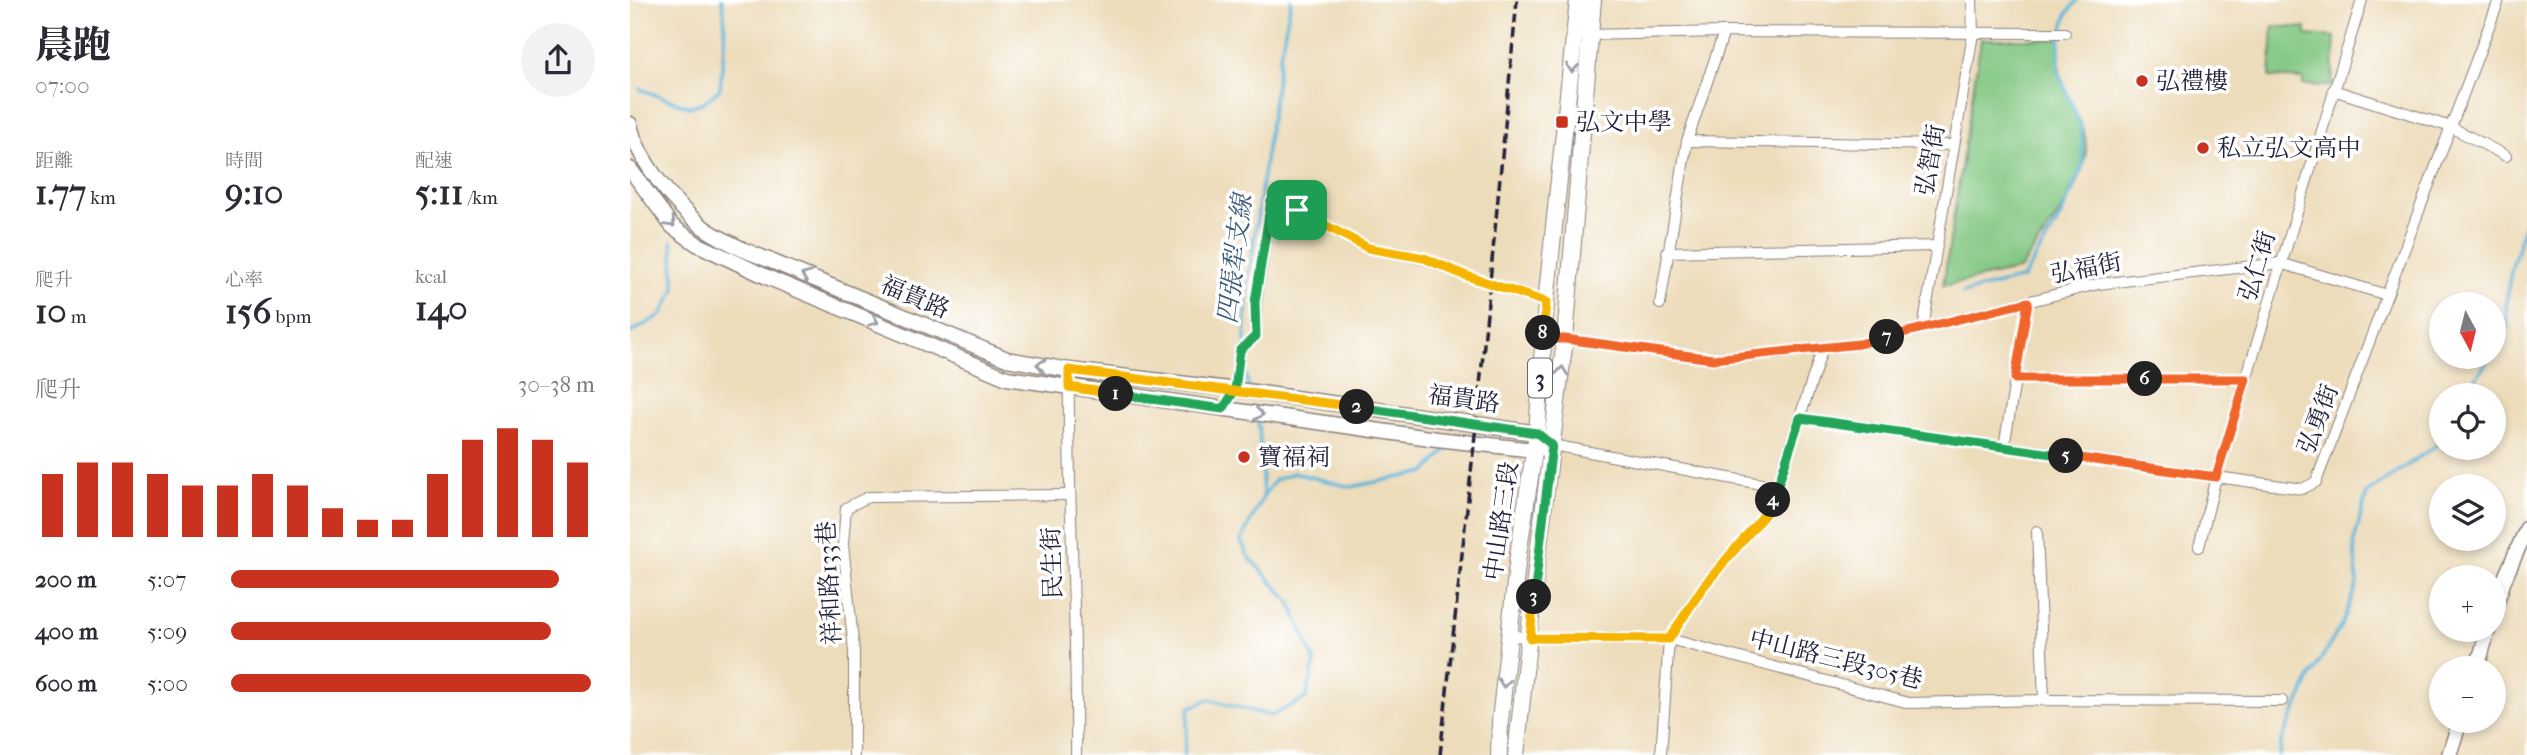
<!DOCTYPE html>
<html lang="zh-TW">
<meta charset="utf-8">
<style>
:root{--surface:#fff;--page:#f2f2f3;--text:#2b2b33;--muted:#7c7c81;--accent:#c8321e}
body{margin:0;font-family:"IM FELL French Canon","Noto Serif TC",serif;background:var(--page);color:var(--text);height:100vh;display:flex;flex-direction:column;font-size:26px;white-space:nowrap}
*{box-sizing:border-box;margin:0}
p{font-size:23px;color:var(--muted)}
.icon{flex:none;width:38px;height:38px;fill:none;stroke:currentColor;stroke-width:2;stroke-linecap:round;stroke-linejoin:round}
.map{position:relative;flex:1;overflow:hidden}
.details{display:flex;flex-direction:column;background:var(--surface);width:630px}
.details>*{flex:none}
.needle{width:46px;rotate:173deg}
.buttons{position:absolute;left:1799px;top:292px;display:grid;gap:14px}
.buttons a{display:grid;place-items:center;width:77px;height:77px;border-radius:50%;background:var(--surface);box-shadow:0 4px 10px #0003;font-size:35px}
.pin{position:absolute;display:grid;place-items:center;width:60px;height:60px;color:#fff;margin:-30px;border-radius:14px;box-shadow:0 4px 10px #0006}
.km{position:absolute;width:35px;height:35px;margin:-18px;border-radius:50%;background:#222;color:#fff;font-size:19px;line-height:35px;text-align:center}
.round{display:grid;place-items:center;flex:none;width:74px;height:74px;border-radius:37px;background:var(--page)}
.head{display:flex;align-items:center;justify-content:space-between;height:119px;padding:0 35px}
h1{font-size:38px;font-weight:800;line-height:52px}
.metrics{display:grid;grid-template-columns:repeat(3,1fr);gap:10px;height:119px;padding:7px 35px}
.metrics div{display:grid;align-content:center}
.metrics b{font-size:35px;font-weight:800}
.metrics small{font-size:19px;font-weight:400}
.metrics p{font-size:19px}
.chart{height:196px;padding:14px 35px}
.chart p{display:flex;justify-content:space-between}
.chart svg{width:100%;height:126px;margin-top:7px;stroke:var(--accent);stroke-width:6}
ul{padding:0 35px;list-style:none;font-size:23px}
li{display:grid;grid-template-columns:112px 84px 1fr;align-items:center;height:52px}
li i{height:18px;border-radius:9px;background:var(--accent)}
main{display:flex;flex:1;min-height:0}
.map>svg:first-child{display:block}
.green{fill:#82c782;stroke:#52745e;stroke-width:2}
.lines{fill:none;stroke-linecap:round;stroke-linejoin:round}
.stream{stroke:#5cb4d9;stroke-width:3.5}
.street-casing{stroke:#887f7a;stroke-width:12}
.secondary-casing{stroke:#887f7a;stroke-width:17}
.primary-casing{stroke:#887f7a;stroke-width:18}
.street{stroke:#fff;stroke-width:10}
.secondary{stroke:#fff;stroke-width:14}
.primary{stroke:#fff;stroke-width:16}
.rail{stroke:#22223b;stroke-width:3.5;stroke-dasharray:10 5;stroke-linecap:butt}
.oneway{stroke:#9c9ca7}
.split-1-casing{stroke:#fff;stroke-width:14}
.split-2-casing{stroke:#fff;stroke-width:14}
.split-3-casing{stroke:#fff;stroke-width:14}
.split-4-casing{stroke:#fff;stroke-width:14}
.split-5-casing{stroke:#fff;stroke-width:14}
.split-6-casing{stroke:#fff;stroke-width:14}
.split-7-casing{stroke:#fff;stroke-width:14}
.split-8-casing{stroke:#fff;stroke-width:14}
.split-9-casing{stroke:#fff;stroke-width:14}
.split-1{stroke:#22a559;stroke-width:9}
.split-2{stroke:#f5b400;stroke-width:9}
.split-3{stroke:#22a559;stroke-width:9}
.split-4{stroke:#f5b400;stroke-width:9}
.split-5{stroke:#22a559;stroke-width:9}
.split-6{stroke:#f0652b;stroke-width:9}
.split-7{stroke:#f0652b;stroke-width:9}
.split-8{stroke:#f0652b;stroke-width:9}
.split-9{stroke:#f5b400;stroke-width:9}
.poi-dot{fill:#c8321e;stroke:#fff;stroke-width:2.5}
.labels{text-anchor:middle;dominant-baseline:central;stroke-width:7;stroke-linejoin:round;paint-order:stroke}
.shield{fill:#fff;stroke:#646476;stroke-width:2}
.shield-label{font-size:23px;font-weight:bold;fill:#22223b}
.poi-label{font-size:24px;fill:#22223b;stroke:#fff;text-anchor:start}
.street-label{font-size:24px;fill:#22223b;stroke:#fff}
.water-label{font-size:26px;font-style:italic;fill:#395c7a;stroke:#fff}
</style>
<main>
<section class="details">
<div class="head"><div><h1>晨跑</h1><p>07:00</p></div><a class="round"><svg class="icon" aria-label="share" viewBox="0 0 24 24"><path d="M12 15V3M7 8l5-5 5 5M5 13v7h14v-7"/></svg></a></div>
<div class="metrics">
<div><p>距離</p><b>1.77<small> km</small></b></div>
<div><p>時間</p><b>9:10</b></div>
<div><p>配速</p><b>5:11<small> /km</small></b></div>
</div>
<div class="metrics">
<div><p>爬升</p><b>10<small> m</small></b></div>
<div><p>心率</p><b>156<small> bpm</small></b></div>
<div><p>kcal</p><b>140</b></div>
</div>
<div class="chart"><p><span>爬升</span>30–38 m</p>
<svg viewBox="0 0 160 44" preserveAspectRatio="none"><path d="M5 44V22M15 44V18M25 44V18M35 44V22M45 44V26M55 44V26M65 44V22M75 44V26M85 44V34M95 44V38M105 44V38M115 44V22M125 44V10M135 44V6M145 44V10M155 44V18"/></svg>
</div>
<ul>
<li><b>200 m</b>5:07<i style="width:90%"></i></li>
<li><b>400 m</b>5:09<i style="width:88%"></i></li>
<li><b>600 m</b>5:00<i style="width:99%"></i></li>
</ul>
</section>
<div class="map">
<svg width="1897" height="755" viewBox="0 0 1897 755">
<rect width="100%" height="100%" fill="#fff"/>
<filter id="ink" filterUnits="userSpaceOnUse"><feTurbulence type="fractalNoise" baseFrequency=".0143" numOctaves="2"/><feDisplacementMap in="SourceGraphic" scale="14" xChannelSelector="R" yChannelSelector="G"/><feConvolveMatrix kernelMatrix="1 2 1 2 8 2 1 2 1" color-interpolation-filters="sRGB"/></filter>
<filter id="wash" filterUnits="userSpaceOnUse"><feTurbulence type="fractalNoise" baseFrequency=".00686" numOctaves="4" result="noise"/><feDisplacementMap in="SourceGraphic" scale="28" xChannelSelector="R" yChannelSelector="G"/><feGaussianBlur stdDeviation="1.57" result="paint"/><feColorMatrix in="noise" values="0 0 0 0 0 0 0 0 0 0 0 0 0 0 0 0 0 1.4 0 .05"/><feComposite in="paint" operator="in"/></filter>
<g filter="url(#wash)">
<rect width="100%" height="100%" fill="#eddcba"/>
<!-- green -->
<g class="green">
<path d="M1643 26 1676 28V35L1705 37 1702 86 1673 85V79L1640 77Z"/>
<path d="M1351 39H1430C1430 50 1428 62 1430 72 1434 94 1450 115 1455 137 1464 181 1412 233 1391 269L1313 286Z"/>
</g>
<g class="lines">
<!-- stream -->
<g class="stream">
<path d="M10 89 59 107 74 102 90 89C92 60 98 28 92 0"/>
<path d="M1333 293 1393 278 1431 216 1453 164 1451 127 1428 71 1430 39 1437 14 1447 0"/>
<path d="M0 333 31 315 45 290 42 241"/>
<path d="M615 343 617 288 650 56 661 0"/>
<path d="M615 351 614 370 619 388"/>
<path d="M1864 351 1878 329C1872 291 1885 255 1897 218"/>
<path d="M1834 396 1860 357"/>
<path d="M634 495 645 480 664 473 721 487 796 472 822 444"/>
<path d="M554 755 559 708 579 699 641 716 676 698 685 662 660 602 618 556 611 541 633 497 629 428 626 416"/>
<path d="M1649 755 1652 739 1681 676 1712 624 1727 584 1724 541 1737 493 1811 442"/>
</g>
</g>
</g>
<g filter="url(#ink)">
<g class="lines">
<!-- street casing -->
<g class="street-casing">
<g id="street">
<path d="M956 35 1094 32 1435 33"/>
<path d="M1703 90 1821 127 1876 156"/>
<path d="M1057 141 1324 145"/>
<path d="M1037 252 1306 246"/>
<path d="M1030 304 1057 141 1094 32"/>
<path d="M1293 328 1343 34 1342 0"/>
<path d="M913 339H935L1083 359 1229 344 1468 284 1650 263 1757 295"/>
<path d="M439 370C437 499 448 627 446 755"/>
<path d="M1385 379H1616"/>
<path d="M593 409 605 390 610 350 626 336V302L641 202 667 210 738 248 794 259 834 275 916 302"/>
<path d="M1170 418 1672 489 1686 482 1869 0"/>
<path d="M922 445 1147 487"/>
<path d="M1374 447 1398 302"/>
<path d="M1407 531 1414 700"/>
<path d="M1569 547 1586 477 1732 0"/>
<path d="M879 635 900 638 1039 639 1279 703 1414 700 1652 701"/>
<path d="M224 755V651L213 544 216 508 238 497 440 495"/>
<path d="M1031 755 1039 639 1073 587 1140 508 1193 347"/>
</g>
</g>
<!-- secondary casing -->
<g class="secondary-casing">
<g id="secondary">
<path d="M0 124C7 160 45 205 73 227 85 236 99 242 112 249L377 359 439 370 624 392 907 433 922 445"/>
<path d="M0 169 42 226 67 244 139 278 377 378 807 439 904 450 914 447"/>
<path d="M1864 610 1874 580 1897 528"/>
<path d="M1847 668 1858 630"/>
<path d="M1819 755 1830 721"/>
</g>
</g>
<!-- primary casing -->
<g class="primary-casing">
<g id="primary">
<path d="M869 755 870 721 888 555 907 433 916 302 948 0"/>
<path d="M886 755 906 569 935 339 963 0"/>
</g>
</g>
<!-- street -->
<use href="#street" class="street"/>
<!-- secondary -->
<use href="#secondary" class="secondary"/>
<!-- primary -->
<use href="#primary" class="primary"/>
<!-- rail -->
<path class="rail" d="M810 755 847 417 887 0"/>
</g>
<!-- one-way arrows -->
<defs><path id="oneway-chevron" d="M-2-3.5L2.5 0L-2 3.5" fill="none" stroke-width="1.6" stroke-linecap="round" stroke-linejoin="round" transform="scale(1.75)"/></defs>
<g class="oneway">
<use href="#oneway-chevron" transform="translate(942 68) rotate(96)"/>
<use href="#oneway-chevron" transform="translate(41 223) rotate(47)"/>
<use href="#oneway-chevron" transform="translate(176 276) rotate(-157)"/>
<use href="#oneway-chevron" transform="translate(244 321) rotate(23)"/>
<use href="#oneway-chevron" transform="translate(411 365) rotate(-170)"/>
<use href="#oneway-chevron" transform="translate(932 371) rotate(-84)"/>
<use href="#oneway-chevron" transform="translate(629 414) rotate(8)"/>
<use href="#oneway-chevron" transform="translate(874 683) rotate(96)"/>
</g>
</g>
<g class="lines" filter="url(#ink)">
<!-- split-1 casing -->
<g class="split-1-casing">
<path id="split-1" d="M486 394 593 409 605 390 610 350 626 336 625 302 641 202 667 210"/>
</g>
<!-- split-2 casing -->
<g class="split-2-casing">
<path id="split-2" d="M486 394 439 387V370L727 407"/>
</g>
<!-- split-3 casing -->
<g class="split-3-casing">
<path id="split-3" d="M727 407 907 433 922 445 904 597"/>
</g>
<!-- split-4 casing -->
<g class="split-4-casing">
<path id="split-4" d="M904 597 900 638 1039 639 1073 587 1140 508 1143 500"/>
</g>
<!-- split-5 casing -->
<g class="split-5-casing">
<path id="split-5" d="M1143 500 1170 418 1436 456"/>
</g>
<!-- split-6 casing -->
<g class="split-6-casing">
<path id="split-6" d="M1436 456 1586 477 1616 379H1515"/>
</g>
<!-- split-7 casing -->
<g class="split-7-casing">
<path id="split-7" d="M1257 337 1398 302 1385 379H1515"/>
</g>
<!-- split-8 casing -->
<g class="split-8-casing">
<path id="split-8" d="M913 333V339H935L1083 359 1229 344 1257 337"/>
</g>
<!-- split-9 casing -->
<g class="split-9-casing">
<path id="split-9" d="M667 210 738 248 794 258 834 275 916 302 913 333"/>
</g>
<!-- split-1 -->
<use href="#split-1" class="split-1"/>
<!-- split-2 -->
<use href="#split-2" class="split-2"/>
<!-- split-3 -->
<use href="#split-3" class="split-3"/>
<!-- split-4 -->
<use href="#split-4" class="split-4"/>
<!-- split-5 -->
<use href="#split-5" class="split-5"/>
<!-- split-6 -->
<use href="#split-6" class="split-6"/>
<!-- split-7 -->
<use href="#split-7" class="split-7"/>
<!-- split-8 -->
<use href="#split-8" class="split-8"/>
<!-- split-9 -->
<use href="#split-9" class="split-9"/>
</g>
<!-- markers -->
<g class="poi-dot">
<circle cx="1512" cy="81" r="7"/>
<rect x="925" y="115" width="14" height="14" rx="3.5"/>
<circle cx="1573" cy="148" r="7"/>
<circle cx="614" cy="457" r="7"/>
</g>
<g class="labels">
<!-- shield labels -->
<rect class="shield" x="898" y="358.5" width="24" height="39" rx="5"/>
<g class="shield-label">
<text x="910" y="378">3</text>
</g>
<!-- poi labels -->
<g class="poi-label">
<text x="1526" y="81">弘禮樓</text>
<text x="946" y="122">弘文中學</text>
<text x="1587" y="148">私立弘文高中</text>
<text x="628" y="457">寶福祠</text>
</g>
<!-- street labels -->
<g class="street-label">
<text transform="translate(1300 160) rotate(-80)">弘智街</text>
<text transform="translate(1627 266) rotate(-73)">弘仁街</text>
<text transform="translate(1456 268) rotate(-11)">弘福街</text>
<text transform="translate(285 297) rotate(23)">福貴路</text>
<text transform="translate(834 399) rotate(8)">福貴路</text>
<text transform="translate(1688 419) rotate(-69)">弘勇街</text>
<text transform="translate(871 521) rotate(-82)">中山路三段</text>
<text transform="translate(422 563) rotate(-92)">民生街</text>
<text transform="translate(199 583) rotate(-93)">祥和路133巷</text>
<text transform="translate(1206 659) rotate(14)">中山路三段305巷</text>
</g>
<!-- water labels -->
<g class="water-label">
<text transform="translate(605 259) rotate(-83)">四張犁支線</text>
</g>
</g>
</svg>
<div class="buttons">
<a><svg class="needle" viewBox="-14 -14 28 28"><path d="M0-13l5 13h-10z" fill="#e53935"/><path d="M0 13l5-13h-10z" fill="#7c7c81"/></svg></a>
<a><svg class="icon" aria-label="locate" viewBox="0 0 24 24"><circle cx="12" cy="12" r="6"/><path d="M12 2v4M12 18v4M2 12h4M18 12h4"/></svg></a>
<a><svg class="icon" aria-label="layers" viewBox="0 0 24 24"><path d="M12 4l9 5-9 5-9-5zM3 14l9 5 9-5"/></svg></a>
<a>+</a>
<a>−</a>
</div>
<div class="pin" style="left:667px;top:210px;background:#1e9e55"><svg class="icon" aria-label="arrive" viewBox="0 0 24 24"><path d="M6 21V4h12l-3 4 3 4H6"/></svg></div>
<b class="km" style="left:486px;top:394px">1</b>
<b class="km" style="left:727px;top:407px">2</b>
<b class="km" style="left:904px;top:597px">3</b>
<b class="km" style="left:1143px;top:500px">4</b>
<b class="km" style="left:1436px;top:456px">5</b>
<b class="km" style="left:1515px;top:379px">6</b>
<b class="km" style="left:1257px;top:337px">7</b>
<b class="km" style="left:913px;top:333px">8</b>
</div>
</main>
